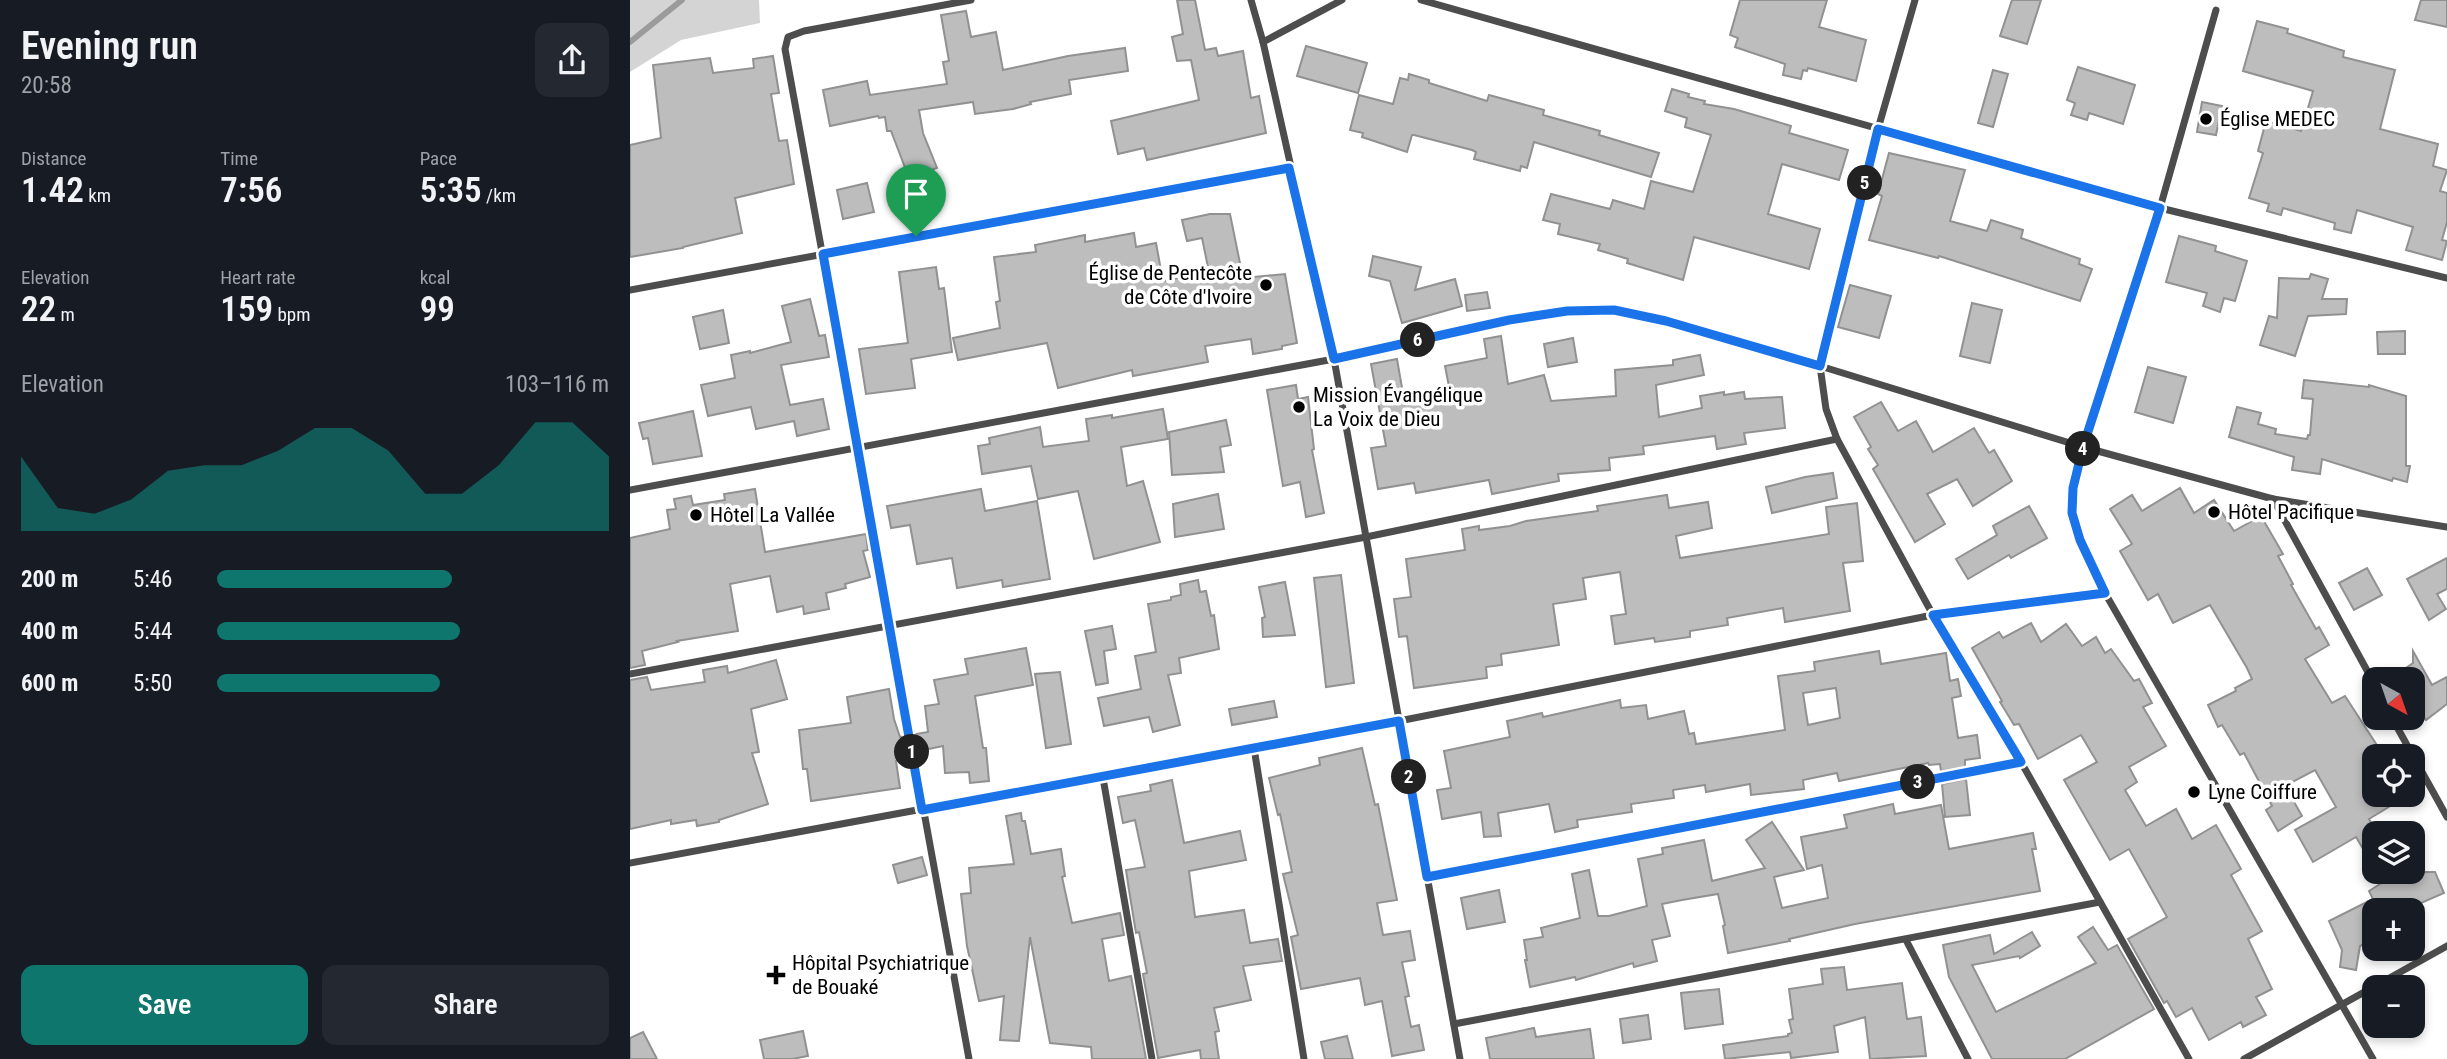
<!DOCTYPE html>
<meta charset="utf-8">
<style>
:root{--surface:#171b24;--page:#242831;--text:#f1f3f6;--muted:#9ea1a6;--accent:#0f766e}
body{margin:0;font-family:"Roboto Condensed",sans-serif;background:var(--page);color:var(--text);height:100vh;display:flex;flex-direction:column;font-size:26px;white-space:nowrap}
*{box-sizing:border-box;margin:0}
p{font-size:23px;color:var(--muted)}
.icon{flex:none;width:38px;height:38px;fill:none;stroke:currentColor;stroke-width:2;stroke-linecap:round;stroke-linejoin:round}
.map{position:relative;flex:1;overflow:hidden}
.details{display:flex;flex-direction:column;background:var(--surface);width:630px}
.details>*{flex:none}
.needle{width:46px;rotate:140deg}
.fabs{position:absolute;left:1732px;top:667px;display:grid;gap:14px}
.fabs a{display:grid;place-items:center;width:63px;height:63px;border-radius:14px;background:var(--surface);box-shadow:0 4px 10px #0003;font-size:35px}
.pin{position:absolute;display:grid;place-items:center;width:60px;height:60px;color:#fff;margin:-72px -30px;border-radius:50% 50% 50% 0;rotate:-45deg;box-shadow:0 0 7px #0007}
.pin .icon{rotate:45deg}
.km{position:absolute;width:35px;height:35px;margin:-18px;border-radius:50%;background:#222;color:#fff;font-size:19px;line-height:35px;text-align:center}
.round{display:grid;place-items:center;flex:none;width:74px;height:74px;border-radius:14px;background:var(--page)}
.head{display:flex;align-items:center;justify-content:space-between;height:119px;padding:0 21px}
h1{font-size:38px;font-weight:600;line-height:52px}
.stats{display:grid;grid-template-columns:repeat(3,1fr);gap:10px;height:119px;padding:7px 21px}
.stats div{display:grid;align-content:center}
.stats b{font-size:35px;font-weight:600}
.stats small{font-size:19px;font-weight:400}
.stats p{font-size:19px}
.chart{height:196px;padding:14px 21px}
.chart p{display:flex;justify-content:space-between}
.chart svg{width:100%;height:126px;margin-top:7px;fill:var(--accent);opacity:.7}
.action{display:flex;gap:14px;margin-top:auto;padding:14px 21px}
.action a{flex:1;height:80px;border-radius:14px;background:var(--accent);color:#fff;font-size:28px;font-weight:600;line-height:80px;text-align:center}
.action a+a{background:var(--page);color:var(--text)}
ul{padding:0 21px;list-style:none;font-size:23px}
li{display:grid;grid-template-columns:112px 84px 1fr;align-items:center;height:52px}
li i{height:18px;border-radius:9px;background:var(--accent)}
main{display:flex;flex:1;min-height:0}
.map>svg:first-child{display:block}
.green{fill:#d4d4d4}
.lines{fill:none;stroke-linecap:round;stroke-linejoin:round}
.stream{stroke:#9b9b9b;stroke-width:6}
.building{fill:#bdbdbd;stroke:#919191;stroke-width:2;fill-rule:evenodd}
.minor{stroke:#4d4d4d;stroke-width:7}
.route-casing{stroke:#fff;stroke-width:14}
.route{stroke:#1a73e8;stroke-width:9}
.poi-dot{fill:#000;stroke:#fff;stroke-width:2.5}
.labels{text-anchor:middle;dominant-baseline:central;stroke-width:7;stroke-linejoin:round;paint-order:stroke}
.poi-label{font-size:21px;fill:#000;stroke:#fff;text-anchor:start}
</style>
<main>
<section class="details">
<div class="head"><div><h1>Evening run</h1><p>20:58</p></div><a class="round"><svg class="icon" aria-label="share" viewBox="0 0 24 24"><path d="M12 15V3M7 8l5-5 5 5M5 13v7h14v-7"/></svg></a></div>
<div class="stats">
<div><p>Distance</p><b>1.42<small> km</small></b></div>
<div><p>Time</p><b>7:56</b></div>
<div><p>Pace</p><b>5:35<small> /km</small></b></div>
</div>
<div class="stats">
<div><p>Elevation</p><b>22<small> m</small></b></div>
<div><p>Heart rate</p><b>159<small> bpm</small></b></div>
<div><p>kcal</p><b>99</b></div>
</div>
<div class="chart"><p><span>Elevation</span>103–116 m</p>
<svg viewBox="0 0 160 44" preserveAspectRatio="none"><path d="M0 44V18L10 36L20 38L30 33L40 23L50 21L60 21L70 16L80 8L90 8L100 16L110 31L120 31L130 21L140 6L150 6L160 18V44z"/></svg>
</div>
<ul>
<li><b>200 m</b>5:46<i style="width:60%"></i></li>
<li><b>400 m</b>5:44<i style="width:62%"></i></li>
<li><b>600 m</b>5:50<i style="width:57%"></i></li>
</ul>
<div class="action"><a>Save</a><a>Share</a></div>
</section>
<div class="map">
<svg width="1817" height="1059" viewBox="0 0 1817 1059">
<rect width="100%" height="100%" fill="#fff"/>
<!-- green -->
<path class="green" d="M0 0H129L130 23 51 40 0 72Z"/>
<g class="lines">
<!-- stream -->
<path class="stream" d="M0 42 52 0"/>
</g>
<!-- building -->
<g class="building">
<path d="M547 0H565L575 50 586 48 588 56 613 51 621 98 629 96 636 133 517 160 514 148 488 154 481 121 569 100 561 60 547 61 542 37 553 34Z"/>
<path d="M1110 0H1197L1189 27 1236 40 1226 81 1178 68 1177 71 1173 70 1171 79 1153 75 1155 64 1105 47 1108 38 1100 35Z"/>
<path d="M1382 0H1411L1397 44 1370 36Z"/>
<path d="M1791 0H1817V27L1785 20Z"/>
<path d="M336 11 341 37 366 32 373 70 438 56 495 48 498 71 439 80 441 94 400 102 401 104 383 109 345 114 343 102 289 110 293 133 307 168 279 178 261 131H257L255 117 249 118 248 116 200 126 193 90 237 81 240 95 317 84 313 62 319 61 311 15Z"/>
<path d="M1627 21 1658 29 1657 33 1714 51 1713 57 1765 70 1750 129 1808 144 1803 166 1817 170 1810 191 1817 193V222L1812 240 1817 241 1812 260 1776 250 1783 227 1727 210 1721 233 1704 229 1705 223 1653 208 1651 215 1637 211 1639 204 1619 198 1633 153 1628 151 1636 121 1671 131 1683 91 1613 71Z"/>
<path d="M676 46 737 63 728 93 667 76Z"/>
<path d="M143 56 149 93 141 94 149 141 157 140 164 184 105 198 112 233 53 247V248L0 257V145L31 138 23 65 80 58 83 73 124 68 123 59Z"/>
<path d="M1448 67 1505 85 1493 124 1459 113 1457 120 1441 115 1445 103 1437 100Z"/>
<path d="M1363 70 1378 74 1363 127 1348 123Z"/>
<path d="M779 74 799 80V83L857 101 859 95 914 110 913 115 970 131 969 135 1029 153 1021 177 904 142 897 168 891 166 890 171 844 159 846 152 842 150 784 135H782L777 152 732 137 733 133 720 130 729 95 763 104 770 78 778 80Z"/>
<path d="M1042 89 1059 94 1058 97 1075 101 1074 104 1104 109 1138 119 1161 126 1159 133 1218 150 1209 180 1152 164 1138 214 1190 229 1179 269 1064 237 1053 280 997 263 998 259 968 250 970 244 928 234 930 224 913 220 921 194 980 209 983 200 1014 209 1021 181 1063 192 1081 135 1055 127 1057 118 1035 111Z"/>
<path d="M1572 102 1592 106 1586 135 1567 132Z"/>
<path d="M1259 153 1335 170 1320 221 1357 231 1361 220 1393 230 1391 238 1450 259 1449 264 1462 269 1450 301 1309 256 1308 258 1239 240 1252 196 1248 194Z"/>
<path d="M237 183 244 212 213 219 207 190Z"/>
<path d="M580 214H600L613 278 655 274 667 343 652 346V349L623 354 621 339 575 346 578 362 503 376 502 370 428 388 417 343 328 360 323 338 370 328 366 302 370 301 364 257 406 252 405 245 455 235V242L504 233 506 247 526 243 533 281 579 272 572 238 557 241 552 220Z"/>
<path d="M1549 236 1586 246 1585 251 1617 261 1605 301 1594 298 1590 312 1573 306 1577 293 1536 282Z"/>
<path d="M743 256 791 267 785 290 825 279 832 306 772 323 760 281 739 276Z"/>
<path d="M306 267 309 289 314 288 322 352 281 359 285 388 236 394 229 349 278 343 269 272Z"/>
<path d="M1681 274 1698 279 1692 299H1717L1716 314 1678 316 1665 356 1630 345 1639 316 1647 318 1649 278 1679 279Z"/>
<path d="M1220 285 1261 296 1249 338 1208 327Z"/>
<path d="M857 292 860 308 837 311 835 295Z"/>
<path d="M180 299 189 336 195 335 199 357 151 365 160 405 193 399 199 429 167 436 164 421 126 429 121 407 78 416 71 385 105 378 101 355 120 351V353L161 342 152 306Z"/>
<path d="M1342 303 1372 310 1360 363 1330 356Z"/>
<path d="M93 310 99 343 70 349 63 317Z"/>
<path d="M1775 331V354H1748L1747 332Z"/>
<path d="M871 336 878 384 914 375 921 401 986 396 985 370 1043 365V360L1070 355 1074 375 1026 385 1029 417 1072 408 1070 396 1094 392V395L1114 392 1115 399 1152 397 1155 428 1114 433 1116 444 1087 449 1085 436 1013 446 1014 454 979 458 980 470 928 474 929 481 862 494 859 480 786 493 784 483 748 489 741 448 756 446 741 364 767 359 775 405 821 397 815 366 857 358 854 339Z"/>
<path d="M943 338 947 362 918 367 914 344Z"/>
<path d="M1518 367 1556 377 1543 423 1505 412Z"/>
<path d="M1674 380 1739 387V385L1776 396V466H1780L1777 482 1763 478 1762 481 1692 459 1690 474 1662 470 1664 457 1599 437 1607 407 1631 413 1628 424 1646 429 1645 434 1677 439 1678 435H1680L1683 399 1672 398Z"/>
<path d="M666 385 668 399 678 397 684 449 682 450 694 513 676 517 670 482 653 486 637 390Z"/>
<path d="M1251 402 1268 431 1286 421 1303 452 1344 428 1359 453 1364 450 1382 481 1343 506 1327 479 1297 494 1315 524 1285 542 1243 469 1248 465 1238 449 1241 447 1224 417Z"/>
<path d="M533 409 538 439 491 447 497 486 513 481 530 542 464 559 448 491 408 499 401 466 352 474 348 446 360 444 359 438 410 427 413 447 459 441 456 419 482 415V418Z"/>
<path d="M63 411 72 456 23 464 18 438 13 439 9 423Z"/>
<path d="M596 420 601 445 590 447 594 472 542 475 539 432Z"/>
<path d="M1203 473 1207 498 1142 513 1136 487 1175 477Z"/>
<path d="M1550 488 1564 513 1584 500 1604 531 1631 516 1653 554 1648 556 1663 584 1661 585 1686 629 1689 627 1699 645 1675 659 1702 703 1715 696 1754 756H1745V794H1780L1739 819 1745 830V869L1726 837 1683 862 1665 830 1706 807 1685 770 1655 786 1672 816 1648 831 1636 810 1642 806 1614 753 1610 755 1592 725 1588 727 1578 705 1606 691 1605 688 1622 679 1617 668 1580 605 1543 623 1528 594 1518 600 1490 551 1502 544 1480 509 1502 495 1512 511Z"/>
<path d="M125 489 135 552 236 534 238 550 233 551 240 577 215 584 216 588 196 593 199 609 174 614 173 606 147 612 140 576 100 584 108 631 47 641 48 642 12 651 15 665 0 668V538L40 529 37 510 46 509 44 499 61 496 63 505 95 500 94 494Z"/>
<path d="M351 489 355 511 407 501 420 579 373 587 372 580 327 588 322 558 287 564 280 525 261 528 257 506Z"/>
<path d="M588 494 594 529 545 537 543 504Z"/>
<path d="M1037 495 1039 508 1078 502 1082 528 1046 536 1050 558 1199 534 1196 507 1227 503 1233 561 1213 563 1220 611 1155 622 1153 608 1097 618 1098 625 1060 631V637L1025 642 1024 638 985 644 981 616 996 614 990 572 953 578 956 599 923 604 929 645 871 654 872 665 856 667 857 678 784 688 777 636 769 637 764 599 781 597 776 559 835 550 832 529 849 526V530L880 526 896 521 968 511 967 506Z"/>
<path d="M1399 506 1417 538 1381 558 1379 555 1338 579 1326 559 1367 535 1363 526Z"/>
<path d="M1817 558V589L1807 594 1816 609 1799 620 1777 579Z"/>
<path d="M1737 568 1752 595 1724 610 1709 583Z"/>
<path d="M711 575 724 683 696 687 684 578Z"/>
<path d="M568 580 570 592 576 591 581 616 584 615 589 649 549 658 551 673 538 675 550 725 523 732 519 717 474 726 468 698 511 689 505 656 526 652 518 604 541 600V597L551 595 550 584Z"/>
<path d="M655 582 665 635 633 637 632 618 635 617 629 587Z"/>
<path d="M1401 623 1411 642 1436 624 1452 646 1466 637 1475 653 1481 649 1504 681 1509 679 1522 703 1513 707 1536 746 1499 767 1507 782 1495 790 1516 826 1546 809 1562 839 1586 825 1611 869 1601 875 1632 931 1618 939 1642 989 1626 997 1636 1015 1613 1027 1611 1022 1579 1040 1562 1008 1546 1017 1537 1001 1534 1003 1498 939 1537 917 1499 849 1480 860 1434 780 1467 762 1451 735 1408 759 1389 724 1384 725 1370 702 1372 701 1342 648 1369 632 1373 638Z"/>
<path d="M482 626 486 649 474 651 478 683 466 685 455 631Z"/>
<path d="M396 648 403 685 345 696 353 748H356L359 781 340 783 339 772 315 773 313 746 289 751 286 734 298 732 295 706 309 704 304 680 338 674 335 659Z"/>
<path d="M1249 651 1251 664 1316 653 1320 681 1328 679 1331 696 1322 698 1328 738 1347 735 1350 758 1335 760V767L1311 771 1310 764 1299 765 1298 763 1209 781 1207 773 1173 780 1174 789 1121 795 1120 784 1076 792 1075 785 1043 790 1044 798 1001 804 1002 812 947 820 948 827 925 832 919 804 868 813 871 836 854 837 851 812 812 819 807 790 821 788 814 751 880 737 877 721 912 713 913 717 990 700 991 708 1016 705 1018 719 1054 711 1059 734 1064 733 1066 744 1155 730 1148 676 1185 671 1184 662ZM1206 688 1210 718 1178 725 1173 693Z"/>
<path d="M1783 651 1802 685 1817 677V704L1796 720 1783 702V679H1760L1783 663Z"/>
<path d="M146 660 157 699 121 709 129 752 122 753 138 804 89 820V822L67 826 66 820 41 824V820L0 829V680L17 677 21 690 75 682 73 670 97 666 98 673Z"/>
<path d="M430 672 441 744 416 748 405 674Z"/>
<path d="M259 689 264 719 270 737 274 736 277 753 273 754 274 759 266 761 270 788 181 801 177 769H173L169 730 221 723 217 697Z"/>
<path d="M644 701 647 717 602 725 599 709Z"/>
<path d="M732 748 745 805 748 804 767 900 747 903 753 935 780 931 785 960 772 962 779 996 775 997 781 1027 789 1025 794 1050 762 1056 752 1001 735 1005 730 978 671 989 661 937 668 935 653 874 662 872 650 814 648 815 639 778 690 765 689 758Z"/>
<path d="M1336 779 1340 815 1315 817 1312 784Z"/>
<path d="M542 780 554 843 610 831 616 860 559 871 565 917 614 910 620 943 648 939 652 961 613 966 621 1000 584 1008 589 1031 585 1032 589 1059H571L570 1050 528 1058 513 974 517 973 509 932 506 933 499 890 496 870 515 867 505 820 493 823 488 797 521 791 520 785Z"/>
<path d="M1263 804 1265 814 1311 805 1319 849 1403 833 1406 849H1402L1410 891 1225 924 1159 939 1160 941 1098 953 1093 926 1095 925 1088 894 1052 900 1032 904 1040 936 1022 940 1027 961 1004 967 1003 963 946 980 945 977 900 987 895 960H897L894 940 913 937 911 928 950 918 942 874 959 870 968 916H979L1017 906 1008 859 1033 854 1032 848 1074 840 1082 881 1135 868 1116 840 1142 822 1174 870 1144 877 1152 908 1198 898 1192 865 1177 869 1171 837 1217 828 1214 815Z"/>
<path d="M391 813 392 821H395L401 854 431 849 435 876 432 877 442 923 490 913 494 935 472 939 479 981 501 976 516 1059H462L461 1047 420 1043 400 937 389 1041 370 1040 374 996 349 1001 337 946 331 894 341 893 339 868 384 864 376 816Z"/>
<path d="M292 857 297 875 268 883 263 865Z"/>
<path d="M1746 872H1805L1814 893 1775 910H1745V939L1730 946 1726 970 1710 967 1712 950 1699 921 1743 899 1739 891 1753 882Z"/>
<path d="M869 890 875 922 837 929 831 898Z"/>
<path d="M1463 927 1478 950 1487 945 1524 1009 1435 1059H1362L1319 977 1313 945 1360 935 1364 954 1402 932 1410 946 1390 958 1389 956 1342 965 1366 1012 1466 963 1448 937Z"/>
<path d="M1214 967 1217 990 1272 983 1277 1019 1291 1017 1296 1056 1240 1059 1235 1017 1204 1026 1208 1052 1161 1058 1160 1052 1095 1059 1093 1045 1158 1036V1034L1162 1033 1159 1020 1163 1019 1159 989 1193 984 1191 969Z"/>
<path d="M1089 989 1093 1024 1055 1029 1051 993Z"/>
<path d="M1018 1015 1021 1039 993 1043 990 1019Z"/>
<path d="M904 1028 906 1037 960 1029 964 1059H860L856 1038Z"/>
<path d="M173 1031 178 1056 162 1059H134L130 1040Z"/>
<path d="M13 1032 27 1059H0V1038Z"/>
<path d="M717 1036 723 1059H695L691 1042Z"/>
</g>
<g class="lines">
<!-- minor -->
<g class="minor">
<path d="M621 0 633 42 704 359 830 1059"/>
<path d="M791 0 1530 208 1817 278"/>
<path d="M1285 0 1248 129 1190 366 1196 409 1207 439 1303 615 1391 762 1559 1059"/>
<path d="M1586 10 1530 208 1453 447C1448 468 1440 490 1442 512 1444 540 1463 568 1475 593L1743 1059"/>
<path d="M633 42 712 0"/>
<path d="M0 290 659 168"/>
<path d="M0 490 704 359 879 320 937 311 984 310 1036 321 1190 366 1453 447 1643 499 1817 527"/>
<path d="M1643 499 1745 685"/>
<path d="M0 674 736 537 1207 439"/>
<path d="M1762 718 1817 817"/>
<path d="M624 748 674 1059"/>
<path d="M473 778 522 1059"/>
<path d="M0 863 769 721 1303 615 1475 593"/>
<path d="M797 877 1391 762"/>
<path d="M1276 940 1338 1059"/>
<path d="M824 1024 1470 902"/>
<path d="M339 1059 155 49 158 37 174 31 341 0"/>
<path d="M1614 1059 1817 946"/>
</g>
</g>
<g class="lines">
<!-- route casing -->
<g class="route-casing">
<path id="route" d="M1248 129 1530 208 1453 447 1443 488 1442 513 1450 540 1475 593 1303 615 1391 762 797 877 769 721 292 810 193 254 659 168 704 359 879 320 937 311 984 310 1036 321 1190 366Z"/>
</g>
<!-- route -->
<use href="#route" class="route"/>
</g>
<!-- markers -->
<g class="poi-dot">
<circle cx="1576" cy="119" r="7"/>
<circle cx="636" cy="285" r="7"/>
<circle cx="669" cy="407" r="7"/>
<circle cx="1584" cy="512" r="7"/>
<circle cx="66" cy="515" r="7"/>
<circle cx="1564" cy="792" r="7"/>
<path d="M142.5 964.5h7v7h7v7h-7v7h-7v-7h-7v-7h7z"/>
</g>
<g class="labels">
<!-- poi labels -->
<g class="poi-label">
<text x="1590" y="119">Église MEDEC</text>
<text x="622" y="273" text-anchor="end">Église de Pentecôte<tspan x="622" dy="24">de Côte d'Ivoire</tspan></text>
<text x="683" y="395">Mission Évangélique<tspan x="683" dy="24">La Voix de Dieu</tspan></text>
<text x="1598" y="512">Hôtel Pacifique</text>
<text x="80" y="515">Hôtel La Vallée</text>
<text x="1578" y="792">Lyne Coiffure</text>
<text x="162" y="963">Hôpital Psychiatrique<tspan x="162" dy="24">de Bouaké</tspan></text>
</g>
</g>
</svg>
<div class="fabs">
<a><svg class="needle" viewBox="-14 -14 28 28"><path d="M0-13l5 13h-10z" fill="#e53935"/><path d="M0 13l5-13h-10z" fill="#9ea1a6"/></svg></a>
<a><svg class="icon" aria-label="locate" viewBox="0 0 24 24"><circle cx="12" cy="12" r="6"/><path d="M12 2v4M12 18v4M2 12h4M18 12h4"/></svg></a>
<a><svg class="icon" aria-label="layers" viewBox="0 0 24 24"><path d="M12 4l9 5-9 5-9-5zM3 14l9 5 9-5"/></svg></a>
<a>+</a>
<a>−</a>
</div>
<div class="pin" style="left:286px;top:236px;background:#1e9e55"><svg class="icon" aria-label="arrive" viewBox="0 0 24 24"><path d="M6 21V4h12l-3 4 3 4H6"/></svg></div>
<b class="km" style="left:282px;top:752px">1</b>
<b class="km" style="left:779px;top:777px">2</b>
<b class="km" style="left:1288px;top:782px">3</b>
<b class="km" style="left:1453px;top:449px">4</b>
<b class="km" style="left:1235px;top:183px">5</b>
<b class="km" style="left:788px;top:340px">6</b>
</div>
</main>
